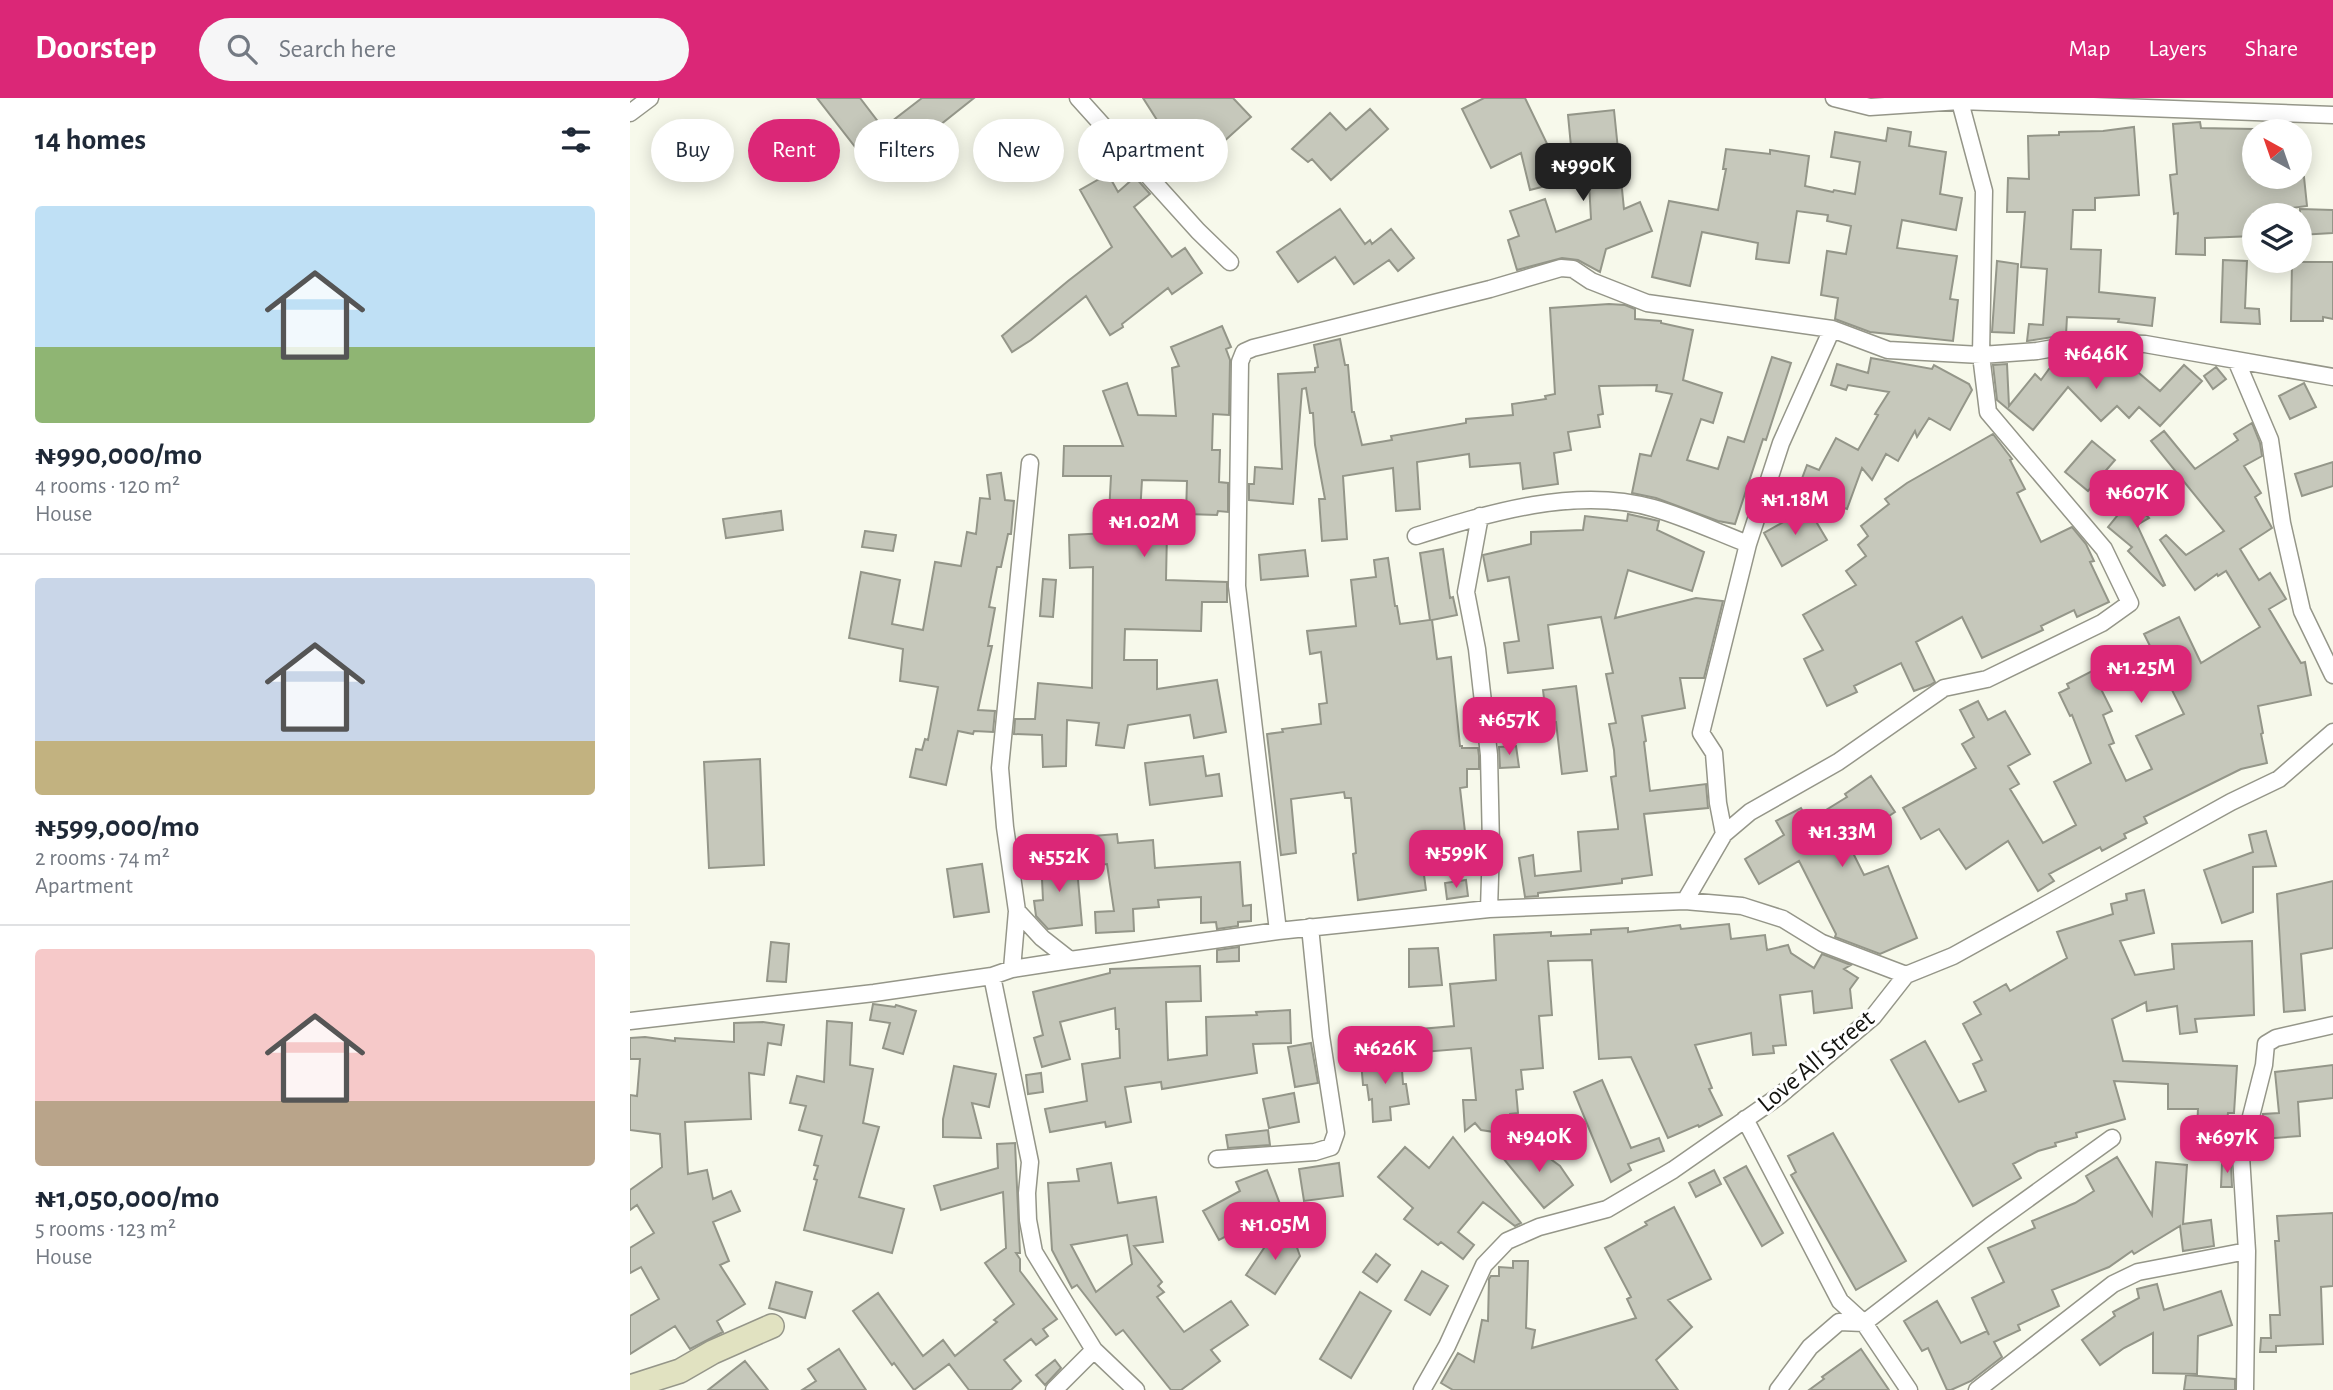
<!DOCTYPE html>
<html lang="en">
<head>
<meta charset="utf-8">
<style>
  body { margin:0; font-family:"Alegreya Sans",sans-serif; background:#f6f6f7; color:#1f2937; height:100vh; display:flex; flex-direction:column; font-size:26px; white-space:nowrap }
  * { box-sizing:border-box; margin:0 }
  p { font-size:23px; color:#747a83 }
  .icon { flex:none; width:38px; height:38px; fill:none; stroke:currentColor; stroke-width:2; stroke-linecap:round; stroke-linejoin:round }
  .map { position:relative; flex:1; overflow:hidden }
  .details { display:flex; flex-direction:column; background:#fff; width:630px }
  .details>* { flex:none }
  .top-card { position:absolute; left:21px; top:21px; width:665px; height:63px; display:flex; gap:14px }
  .needle { width:46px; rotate:320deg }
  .tools { position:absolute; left:1612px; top:21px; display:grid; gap:14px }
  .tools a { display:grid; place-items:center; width:70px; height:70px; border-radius:50%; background:#fff; box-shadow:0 4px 18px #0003; font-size:35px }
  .price { position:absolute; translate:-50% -60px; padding:0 16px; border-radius:14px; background:#db2777; color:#fff; font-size:23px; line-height:46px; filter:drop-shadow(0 2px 4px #0008) }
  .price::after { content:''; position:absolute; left:50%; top:42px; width:21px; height:16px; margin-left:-10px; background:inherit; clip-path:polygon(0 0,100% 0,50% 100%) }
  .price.on { background:#222; color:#fff }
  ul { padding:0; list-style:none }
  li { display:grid; align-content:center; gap:14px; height:371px; padding:0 35px }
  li+li { border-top:2px solid #e0e1e3 }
  li span { display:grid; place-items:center; height:217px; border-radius:7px; color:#555 }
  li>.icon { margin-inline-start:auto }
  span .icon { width:126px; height:126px; fill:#fffc; stroke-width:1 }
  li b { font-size:30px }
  h2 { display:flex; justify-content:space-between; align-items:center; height:84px; padding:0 35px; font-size:30px }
  .tag { padding:0 24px; border-radius:32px; background:#fff; box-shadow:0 4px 18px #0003; font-size:24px; line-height:63px }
  .tag.on { background:#db2777; color:#fff }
  header { display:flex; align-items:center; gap:42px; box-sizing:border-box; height:98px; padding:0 35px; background:#db2777; color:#fff }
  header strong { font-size:33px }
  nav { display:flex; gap:38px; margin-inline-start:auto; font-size:24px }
  .search { width:490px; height:63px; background:#f6f6f7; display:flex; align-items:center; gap:18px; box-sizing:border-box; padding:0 24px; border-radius:38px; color:#747a83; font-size:26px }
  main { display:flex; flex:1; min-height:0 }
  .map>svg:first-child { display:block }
  .building { fill:#c6c8bb; stroke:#949689; stroke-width:2; fill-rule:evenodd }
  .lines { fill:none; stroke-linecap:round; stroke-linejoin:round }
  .street-casing { stroke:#959689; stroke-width:19 }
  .secondary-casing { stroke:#959689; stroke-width:26 }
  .street { stroke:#fff; stroke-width:16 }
  .secondary { stroke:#e1e2c1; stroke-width:23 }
  .labels { text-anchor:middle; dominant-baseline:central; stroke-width:6; stroke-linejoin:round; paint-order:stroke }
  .street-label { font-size:26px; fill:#141410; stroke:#fff }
</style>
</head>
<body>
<header>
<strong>Doorstep</strong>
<div class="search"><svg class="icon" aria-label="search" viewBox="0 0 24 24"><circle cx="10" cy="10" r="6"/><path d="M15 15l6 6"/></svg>Search here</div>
<nav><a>Map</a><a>Layers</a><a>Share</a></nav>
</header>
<main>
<section class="details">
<h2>14 homes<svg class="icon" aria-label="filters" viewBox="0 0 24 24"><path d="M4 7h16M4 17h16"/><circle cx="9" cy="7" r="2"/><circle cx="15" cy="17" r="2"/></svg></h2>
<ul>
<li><span style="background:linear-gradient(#bfe0f5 65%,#8fb573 0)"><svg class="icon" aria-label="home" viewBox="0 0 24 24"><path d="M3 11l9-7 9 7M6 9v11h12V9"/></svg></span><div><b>₦990,000/mo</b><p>4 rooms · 120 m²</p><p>House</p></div></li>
<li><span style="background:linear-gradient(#c9d6e8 75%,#c2b280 0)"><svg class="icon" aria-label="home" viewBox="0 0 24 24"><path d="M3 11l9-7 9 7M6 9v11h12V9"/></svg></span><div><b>₦599,000/mo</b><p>2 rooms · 74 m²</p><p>Apartment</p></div></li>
<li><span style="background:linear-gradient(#f6c9c9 70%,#b9a48a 0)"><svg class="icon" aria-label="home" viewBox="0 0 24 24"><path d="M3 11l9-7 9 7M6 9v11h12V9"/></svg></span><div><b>₦1,050,000/mo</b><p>5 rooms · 123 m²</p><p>House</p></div></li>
</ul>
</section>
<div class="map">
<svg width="1703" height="1292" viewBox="0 0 1703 1292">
  <rect width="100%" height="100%" fill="#f7f9eb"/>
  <path class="building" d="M187,0H230L253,30L292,0H344L247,77Z
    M513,0H603L621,19L571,64L538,28L534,33Z
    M854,0H895L935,83L900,92L891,55L861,70L832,11Z
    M740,11L758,31L701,82L682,61L678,64L662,51L700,15L716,32Z
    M984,12L994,111L1010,104L1022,133L976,151L970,174L948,162L932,160L887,172L878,142L889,138L880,113L915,101L926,134L961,121L959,85H956L955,77L944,80L938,17Z
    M1570,24L1571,30L1623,31L1621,78H1624L1626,81L1674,79L1677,108L1624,115V138L1575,140V157L1546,156L1548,115L1544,116L1540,77L1547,76L1543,26Z
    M1504,29L1509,97L1465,100V112H1443L1441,151L1471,152L1469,194L1525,200L1522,228L1488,224L1489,221L1437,219L1436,237L1397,243L1399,226L1413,227L1417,171L1391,169L1395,114H1377L1378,80L1399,81L1398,38L1429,37V34L1473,33Z
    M1258,30L1281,34L1279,48L1316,54L1310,96L1332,100L1326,132L1272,122L1267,150L1327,158L1320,201L1328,202L1323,243L1240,234L1205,221L1208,200L1191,197L1197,153L1216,156L1221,128L1197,123L1198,117L1167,113L1159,165L1126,161L1128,145L1072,134L1060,188L1022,179L1039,103L1088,112L1096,71H1093L1096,51L1140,56V52L1179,58L1175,88L1203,94L1204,92L1225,96L1230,64L1201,59L1205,34L1256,43Z
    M478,76L488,94L505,79L520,96L504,109L542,159L555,150L572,175L542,196L538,190L492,226L493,229L480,237L456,198L401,242L382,254L372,238L438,183L482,149L450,92Z
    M710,111L735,146L740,142L742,146L761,131L784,160L768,173L759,162L724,186L705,159L668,184L647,154Z
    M1670,111L1703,112V135L1670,137Z
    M1593,162L1617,163L1615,210L1629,211L1630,226L1591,224Z
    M1367,163L1388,166L1384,235L1362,234Z
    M1662,164H1703V221L1693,219V223H1661Z
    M979,206L995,207L1005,211V221L1031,223V225L1063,232L1053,282L1092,295L1083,325L1071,321L1057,362L1088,371L1098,339L1114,344L1142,259L1161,265L1136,342L1133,341L1105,426L1088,423L1026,400L1002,395L1010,356L1021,358L1042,296L1026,293L1027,287L969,288L973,316L968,317L970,329L938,334L941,352L924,355L928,386L893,391L890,365L840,369L839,356L787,364L790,411L766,413L763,370L713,378L717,441L692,443L689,401H695L685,347L683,315H680L676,290L672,291L663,406L619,402V386H624L625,369L652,371L648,276L685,274V270L688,269L684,247L710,241L715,267H718L722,314H724L732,347L762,342L761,338L836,325V321L883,317L882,306L916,301L915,298L925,296L920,210Z
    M592,228L601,249L596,251L600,262L599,317L583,316L582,352H590L589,384L598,385V414L588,413L587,417L556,416L557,383L512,382L509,433L537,434L536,482L597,484V504H572L571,533L495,531L494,562H527V591L587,582L596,634L564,640L560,617L498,627L494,650L466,647L469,625L437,622L436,668L413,669L412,637L384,636L385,621H405L408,585L462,590L463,469L440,470L439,437L478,435L481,378H433L434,348H493L473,293L497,285L508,317L546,318L542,270L549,268L541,249Z
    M1440,258L1470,279L1489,258L1530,293L1554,267L1572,283L1530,328L1509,309L1499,320L1487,308L1471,323L1438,289L1403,332L1367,302L1363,267L1377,266L1379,308L1405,276L1411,282L1427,260Z
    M1241,260L1302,271L1304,267L1339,286L1342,292L1320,332L1299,320L1287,339L1285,333L1268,363L1256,356L1242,382L1232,370L1217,411L1167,394L1177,367L1189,372L1206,340L1228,352L1248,317L1245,316L1259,294L1218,287L1216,292L1201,287L1207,266L1238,275Z
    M1586,269L1596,281L1583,291L1574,278Z
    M1674,285L1686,309L1660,321L1649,298Z
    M1622,325L1630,345L1632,358L1614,368L1631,395L1625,399L1642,430L1610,451L1629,482L1640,475L1656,501L1639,511L1671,565L1675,564L1681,597L1628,608L1633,635L1631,636L1637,665L1611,671L1514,719L1517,725L1494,736L1496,740L1472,753L1470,749L1419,776L1424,783L1408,793L1378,743L1336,771L1309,731L1291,741L1273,710L1346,670L1332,646L1344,639L1330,612L1348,603L1358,622L1375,613L1400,656L1378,668L1389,686L1380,691L1413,745L1446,727L1424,684L1461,665L1442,617L1440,618L1429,595L1439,590L1437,586L1462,573L1482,613L1473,617L1484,645L1479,647L1496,683L1522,671L1506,638L1554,616L1514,536L1549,519L1571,565L1630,529L1596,473L1588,478L1587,476L1565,492L1530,442L1536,437L1556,457L1594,433L1521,343L1534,333L1565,371L1608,342L1604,336Z
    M1363,336L1382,361L1380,362L1395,391L1387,395L1411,444L1442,429L1456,446L1464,463L1460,464L1479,504L1447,519L1444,512L1411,528L1413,532L1352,560L1332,519L1286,544L1305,584L1300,587L1284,593L1271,565L1224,588L1227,594L1197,608L1174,561L1193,552L1173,517L1226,487L1216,473L1236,458L1228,447L1238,438L1231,428L1259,406L1255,401L1277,385Z
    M1462,343L1485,362L1458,393L1435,374Z
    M1703,364V388L1672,398L1665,376Z
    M371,375L375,402L384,403L381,436H378L371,469H367L359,509L365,510L358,548H362L348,612L365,613L363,634L344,633L343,636L328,633L316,687L280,679L286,651L292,652L295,641L298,642L308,589L270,583L273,551L219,540L231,474L270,482L262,526L293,532L305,464L331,468L337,434L346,436L350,400L360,401L357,377Z
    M1509,391L1527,406L1517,418L1519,420L1507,427L1535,487L1533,488L1498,453L1502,449L1478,429Z
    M1178,410L1197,442L1152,468L1134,435Z
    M151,413L153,432L96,440L93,421Z
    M998,416L1029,423L1027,432L1074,454L1062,493L998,472L985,520L1066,500L1093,503L1074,580H1050L1055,610L1012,618L1016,643L1014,644L1020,693L1076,686L1078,710L1014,716L1022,777L992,781V785L908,795V798L895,799L889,760L903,757L905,778L951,773L948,734L988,731V728L981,679L986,678L984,652L979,626L986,625L976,576L983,575L971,519L918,527L923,570L878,575L874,545L889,543L879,479L858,483L853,457L901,446V434L953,432L955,418L997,423Z
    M235,433L266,437L263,453L232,449Z
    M813,451L820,500L823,499L827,517L802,522L807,561L821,559L830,648H832V650H848L849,658V671H837V689L830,690L835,734L789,740L796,792L728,802L723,756L726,755L721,700H715L714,694L661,701L666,755L651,757L637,636L653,634L652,631L691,626L689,606L697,605L691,554L680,556L677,533L726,528L721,482L746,479L744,462L758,460L765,508H767L770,526L800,522L790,455Z
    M675,452L678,478L631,482L629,457Z
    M413,481L426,482L423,519L410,518Z
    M946,588L957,673L932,676L926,624L917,625L913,592Z
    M886,648L889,669L870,670L869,649Z
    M573,658L576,678L589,676L592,698L520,707L515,665Z
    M130,661L134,767L79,770L74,664Z
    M1241,678L1265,714L1218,745L1234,777L1258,768L1287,840L1250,856L1205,839L1206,836L1169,763L1129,786L1115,761L1154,737L1146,723L1171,710L1178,723L1217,699L1215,696Z
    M1636,733L1646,768L1623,769V814L1592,825L1574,772L1623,754L1619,737Z
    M487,736L488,745L523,742L525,770L610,764L613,808L621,807V823L608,824V828L587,831L586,824L571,825V799L528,802L529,809L503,811L504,833L466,835L465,814L484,813L477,766L452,769L450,739Z
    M446,759L452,827L418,831L406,818L404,803L413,802L411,760Z
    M352,766L359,814L324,819L317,771Z
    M836,782L838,798L817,801L815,785Z
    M1703,783V850L1671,856L1675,912L1654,914L1647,796Z
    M1514,792L1524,835L1490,843L1505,877L1544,871L1542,846L1622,843L1624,917L1565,921L1567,934L1550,936L1547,908L1517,913L1516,904L1482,921L1493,963L1607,968L1604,1015H1598L1596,1032L1567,1030L1568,1011H1538V986L1484,983L1495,1021L1446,1035L1447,1039L1425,1045L1426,1048L1408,1053L1383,1066L1391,1080L1343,1108L1261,962L1295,943L1329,1004L1356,993L1343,966L1352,962L1333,926L1351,916L1344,904L1376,886L1380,893L1437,860L1427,834L1483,816L1481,806L1497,802L1496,796Z
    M1099,826L1101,841L1135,837L1137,852L1158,847L1161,855L1184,870L1192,856L1221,867L1214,871L1228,880L1220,891L1222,910L1184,915L1182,893L1150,897L1156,947L1143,948L1144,955L1123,957L1121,935L1065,947L1082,990L1079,991L1092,1017L1069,1029L1068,1027L1038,1040L1001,959L969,961L962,862L918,863L922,917L909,918L913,970L891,972L893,991L886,992L888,1015L880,1016L877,1036L851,1032L845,1025L835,1033L833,1002H846L841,950L781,955L779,932L824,928L820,886L866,882L864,837L921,834V838L961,836V832L998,830V834L1050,827L1051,831Z
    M141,844L159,846L156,884L137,883Z
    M609,849V863L587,864V852Z
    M808,850L812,887L779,889V851Z
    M570,868L571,903L536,904L538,962L577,957L576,919L627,917L626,914L660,912L661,945L623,946L627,975L532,991L531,984L495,989L501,1024L476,1029L475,1024L420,1034L415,1011L457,1003L452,966L490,960L489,931H486L485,910L430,924L440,961L412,969L404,940L413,937L403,894L480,875V871Z
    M243,906L265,909L266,907L286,913L273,956L253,950L260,925L240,922Z
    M197,923L222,925L220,967L243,971L233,1025L249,1029L229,1099L274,1111L262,1155L174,1132L187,1082L184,1081L188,1068L184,1067L192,1038L169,1032L176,1008L160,1005L167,978L194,984Z
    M133,924L154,927L151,947L138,945L134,977L119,975L121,1021L55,1024L58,1076L77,1072L83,1101L101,1093L110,1113L83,1124L99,1163L90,1167L115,1206L87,1223L93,1234L60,1251L45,1228L0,1256V1218L29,1201L11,1169L0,1175V1150L24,1135L7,1107L0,1112V1092L32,1069L30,1036L0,1032V997L7,998L10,961H0V940L15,939L45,943V940L104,944V925Z
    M681,945L688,985L665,989L658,949Z
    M771,958L773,986H776L779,1006L760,1009L761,1022L743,1024L742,1001L739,1002L737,987H733L731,963Z
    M1703,967V1000L1668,1004L1670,1038L1632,1041L1633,1016L1649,1015L1645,974Z
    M324,968L366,976L359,1009L342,1005L351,1040L313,1039V1021Z
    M411,975L413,994L398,996L396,977Z
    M972,982L1001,1050L1029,1040L1034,1053L998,1066L1001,1072L981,1084L944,994Z
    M664,995L669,1024L639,1030L633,1001Z
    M638,1032L640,1047L598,1050L596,1037Z
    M1203,1035L1276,1163L1226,1192L1161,1077L1166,1074L1158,1058Z
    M823,1039L891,1125L885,1128L853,1104L828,1134L844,1147L833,1161L811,1144L808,1147L774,1121L783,1110L748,1079L775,1049L799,1070Z
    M385,1045L390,1155H386L390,1161V1173L427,1221L413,1231L418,1238L406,1247L401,1241L374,1262L391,1283L381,1292H339L319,1266L284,1292L264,1265L262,1267L223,1213L248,1195L293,1258L313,1242L325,1258L367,1224L364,1222L384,1206L355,1165L376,1150L373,1094L311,1112L304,1088L368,1070L367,1046Z
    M900,1046L930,1068L943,1087L914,1110L873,1060Z
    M1487,1059L1522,1117L1526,1064L1557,1067L1553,1126L1581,1122L1584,1148L1553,1153L1550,1128L1504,1156L1502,1153L1479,1169L1422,1192L1429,1208L1388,1227L1390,1232L1364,1244L1372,1259L1341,1283L1321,1292H1317L1298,1250L1292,1253L1274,1223L1307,1203L1331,1245L1357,1233L1359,1237L1342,1200L1374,1184L1358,1150L1405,1130L1402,1123L1445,1105L1464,1093L1456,1078Z
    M481,1065L488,1105L526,1099L533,1144L504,1148L532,1184L528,1188L534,1194L527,1199L554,1234L601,1203L618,1227L581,1252L590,1263L551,1292H541L493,1232L486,1237L447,1187L442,1190L422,1152L418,1085L449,1083L447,1071ZM497,1137L502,1166L466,1194L441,1147Z
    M709,1065L713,1098L674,1103L669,1071Z
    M1592,1065H1601L1602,1089H1591Z
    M1116,1068L1153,1135L1132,1148L1094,1080Z
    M637,1072L653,1114L612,1130L589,1142L573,1113L610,1093L606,1084Z
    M1084,1072L1091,1086L1066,1099L1059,1085Z
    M1044,1109L1081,1181L1038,1202L1062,1229L1026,1262L1048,1292H823L811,1285L828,1255L844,1264L852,1222L858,1223L859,1181L861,1178H869V1169L883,1170V1163H898L896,1230L905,1232L902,1250L1006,1220L997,1201L1001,1199L975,1150L1017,1127L1015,1124Z
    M1703,1115V1188L1691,1189L1693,1246L1646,1248V1254H1630L1631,1240H1641L1640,1217H1650L1645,1143H1649L1647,1118Z
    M646,1132L665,1144L670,1158L645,1196L616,1177Z
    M746,1156L760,1167L747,1184L733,1174Z
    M792,1173L818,1188L800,1217L775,1202Z
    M146,1184L182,1194L175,1220L139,1210Z
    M1527,1186L1534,1212L1591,1193L1602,1227L1568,1238L1567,1276L1523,1275V1235L1494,1250L1470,1267L1452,1242L1485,1218L1483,1214L1509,1200L1507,1191Z
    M730,1194L761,1213L721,1280L690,1261Z
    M209,1251L236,1292H172L186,1283L178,1271Z
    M1231,1251L1259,1292H1179L1194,1281L1192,1279Z
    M425,1262L431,1270L415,1287L406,1277Z
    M115,1263L138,1292H78Z
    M1556,1277L1605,1281V1292H1554Z"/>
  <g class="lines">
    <g class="street-casing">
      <path id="street" d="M448,0L568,133L600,164
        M1204,0L1240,9L1330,3L1703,17
        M1329,0L1354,93L1351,257L1407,253L1458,244L1515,246L1703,279
        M0,15L20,0
        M1606,262L1640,342L1652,425L1672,513L1703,577
        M850,418L836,494L847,551L859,657L861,748L859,811
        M786,438C859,415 946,388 1023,410C1055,419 1087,434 1118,446L1151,345L1202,231
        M1094,736L1088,705L1084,655L1071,635L1118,446
        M387,813L412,840L440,862
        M648,833L607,488L610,264L614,254L623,250L860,191L931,170L943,171L961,183L1017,205L1202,231L1258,252L1351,257L1358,314L1474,451L1500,505L1472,525L1357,581L1314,590L1208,664L1120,714L1094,736L1055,803
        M382,871L387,813L375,729L370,670L400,365
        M362,878L400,1064L397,1095L398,1122L404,1154L464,1252L506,1292
        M0,923L244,895L362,878L382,871L440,862L648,833L859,811L1055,803L1112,808L1153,821L1192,845L1276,877
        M1115,1021L1210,1203L1234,1225L1279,1292
        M587,1061L685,1054L701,1049L706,1035L691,938L680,829
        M424,1292L464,1252
        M792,1292L817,1248L854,1167L877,1143L909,1129L977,1111L1043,1072L1149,998L1243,919L1276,877L1323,858L1601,704L1649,681L1703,634
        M1148,1292L1180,1249L1209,1224L1234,1225L1360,1128L1482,1040
        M1347,1292L1483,1186L1508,1174L1617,1153
        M1615,1292L1617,1153L1611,1058L1634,967L1636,946L1646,940L1703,927"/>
    </g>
    <g class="secondary-casing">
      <path id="secondary" d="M0,1289L50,1273L83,1254L142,1228"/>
    </g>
    <use href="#street" class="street"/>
    <use href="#secondary" class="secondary"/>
  </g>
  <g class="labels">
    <g class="street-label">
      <text transform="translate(1186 963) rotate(-40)">Love All Street</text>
    </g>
  </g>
</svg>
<div class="tools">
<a><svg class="needle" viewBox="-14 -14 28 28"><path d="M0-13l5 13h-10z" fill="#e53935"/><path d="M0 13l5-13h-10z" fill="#747a83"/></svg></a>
<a><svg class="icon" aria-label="layers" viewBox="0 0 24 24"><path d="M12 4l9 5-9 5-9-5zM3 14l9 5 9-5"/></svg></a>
</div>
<b class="price on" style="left:953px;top:105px">₦990K</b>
<b class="price" style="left:1466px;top:293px">₦646K</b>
<b class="price" style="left:1507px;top:432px">₦607K</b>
<b class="price" style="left:1165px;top:439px">₦1.18M</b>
<b class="price" style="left:514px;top:461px">₦1.02M</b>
<b class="price" style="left:1511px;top:607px">₦1.25M</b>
<b class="price" style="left:879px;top:659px">₦657K</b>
<b class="price" style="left:1212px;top:771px">₦1.33M</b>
<b class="price" style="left:826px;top:792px">₦599K</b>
<b class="price" style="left:429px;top:796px">₦552K</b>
<b class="price" style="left:755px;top:988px">₦626K</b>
<b class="price" style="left:909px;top:1076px">₦940K</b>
<b class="price" style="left:1597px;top:1077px">₦697K</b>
<b class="price" style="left:645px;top:1164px">₦1.05M</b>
<div class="top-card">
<a class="tag">Buy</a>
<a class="tag on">Rent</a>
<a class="tag">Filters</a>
<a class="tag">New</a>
<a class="tag">Apartment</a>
</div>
</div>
</main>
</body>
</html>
